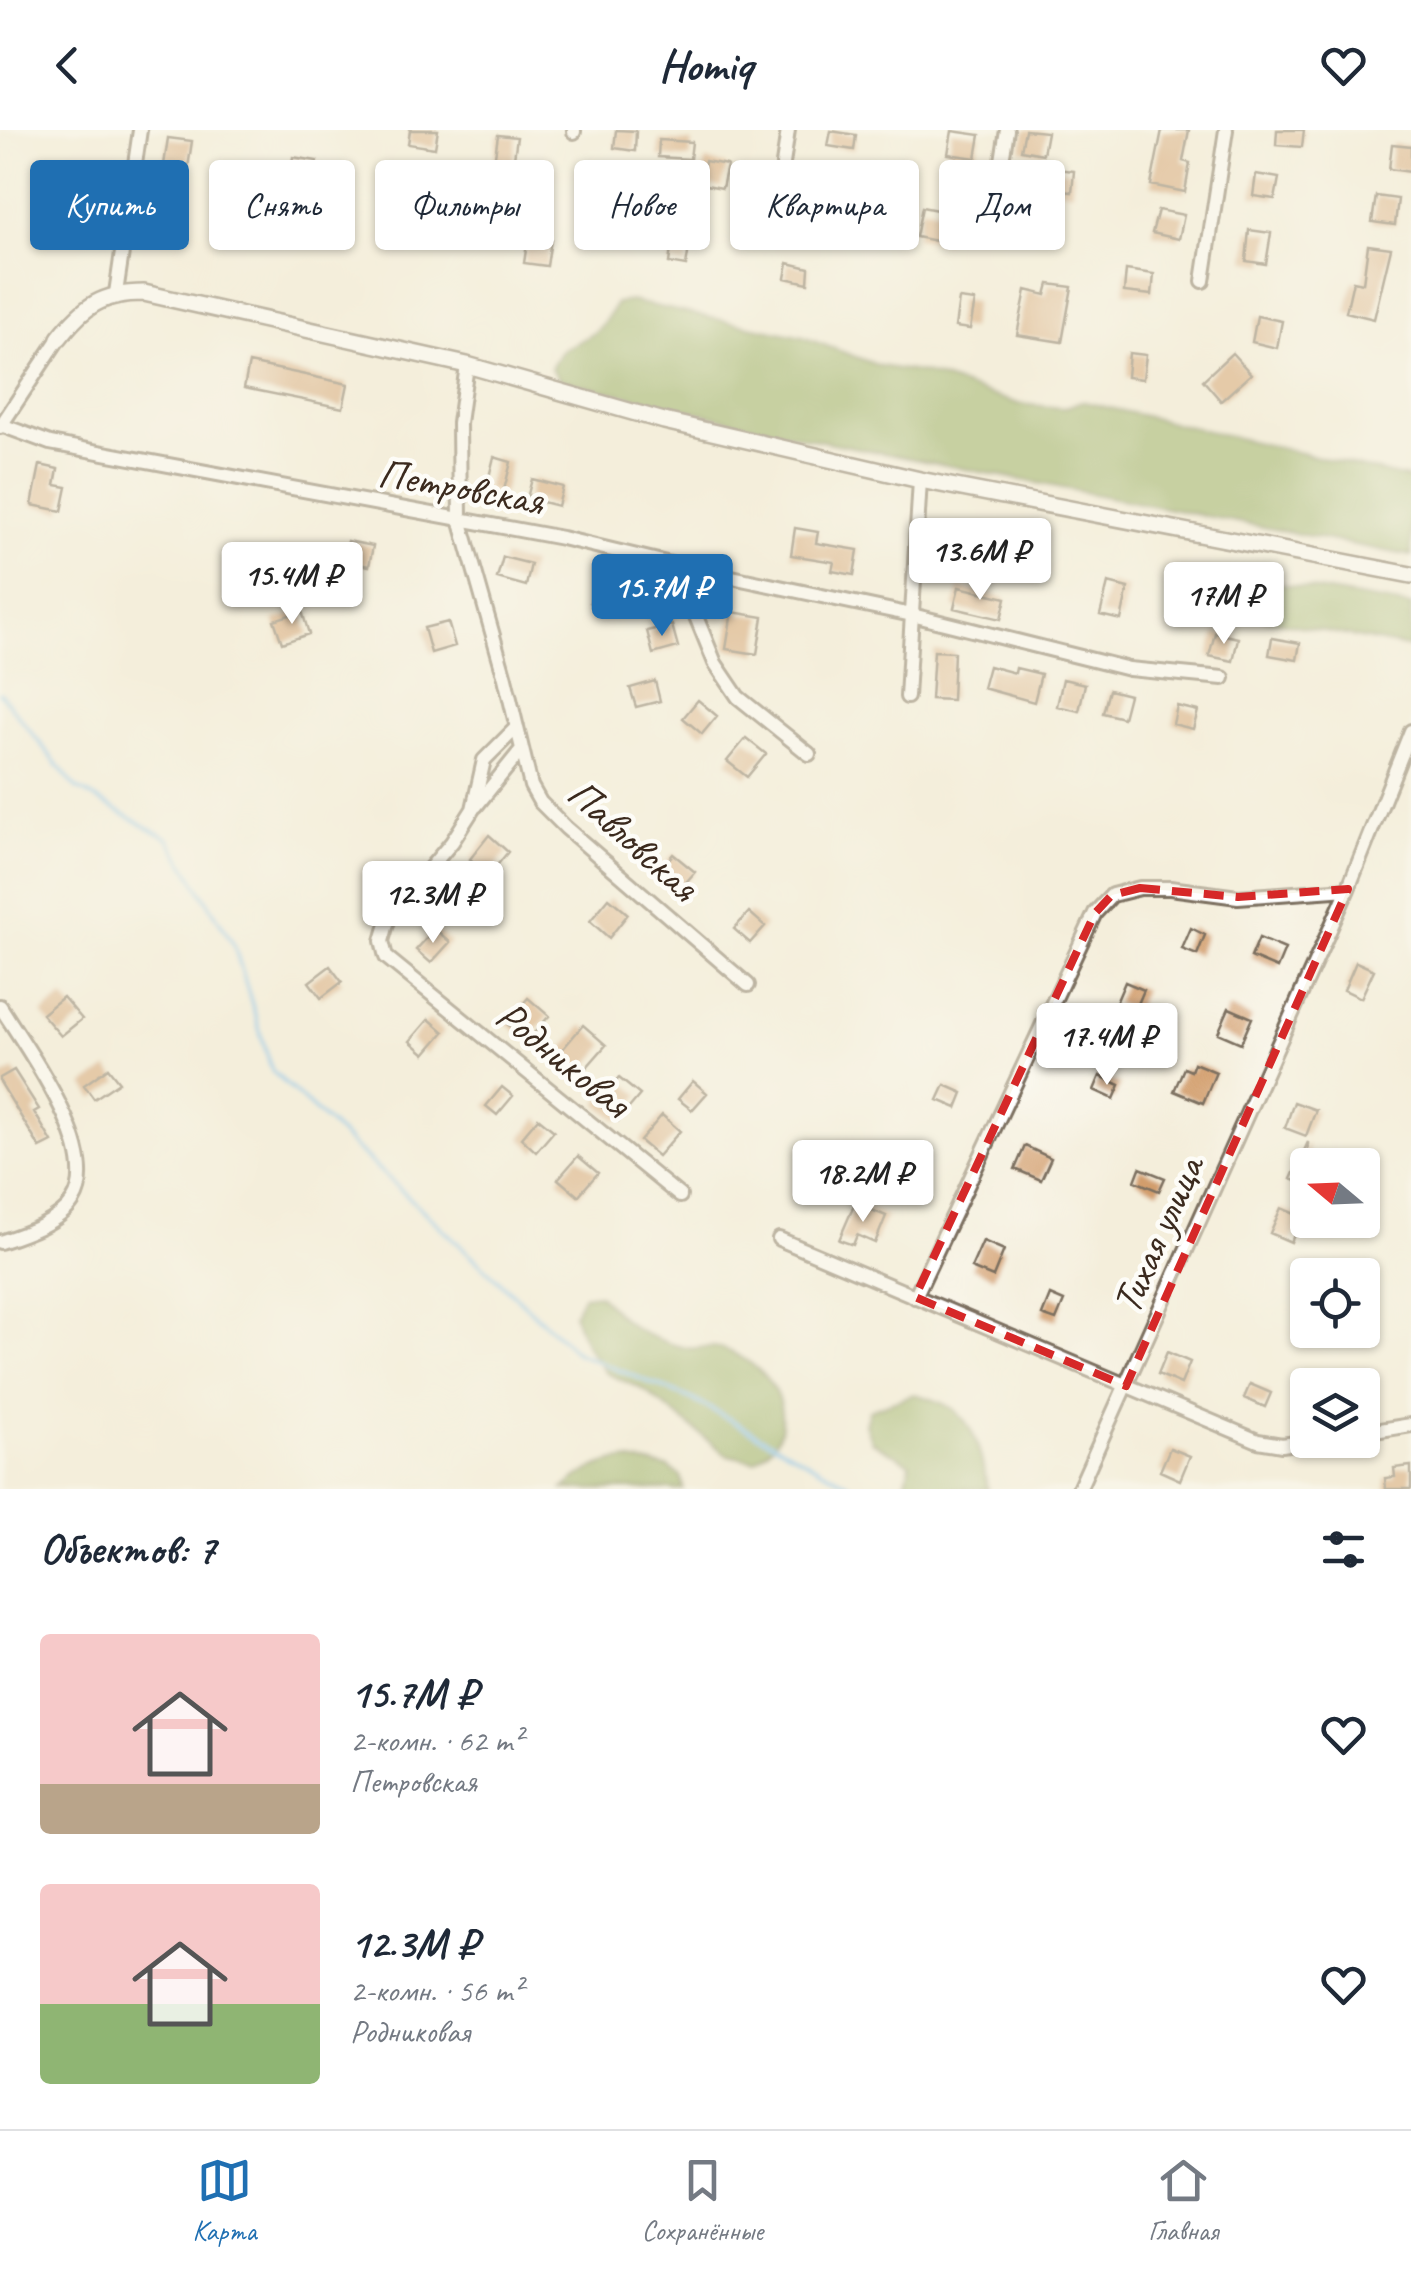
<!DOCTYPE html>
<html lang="ru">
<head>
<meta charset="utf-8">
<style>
  body { margin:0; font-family:Caveat,sans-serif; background:#f2f2f3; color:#1f2937; height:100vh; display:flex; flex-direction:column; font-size:38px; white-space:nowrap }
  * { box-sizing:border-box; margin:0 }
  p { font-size:32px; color:#747a83 }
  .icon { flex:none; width:55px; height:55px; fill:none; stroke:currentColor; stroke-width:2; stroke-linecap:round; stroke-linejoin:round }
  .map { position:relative; height:1359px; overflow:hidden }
  .drawer { display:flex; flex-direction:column; background:#fff; flex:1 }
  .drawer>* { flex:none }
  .banner { position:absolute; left:30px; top:30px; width:1352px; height:90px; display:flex; gap:20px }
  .needle { width:65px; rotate:289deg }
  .controls { position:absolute; left:1290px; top:1018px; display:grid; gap:20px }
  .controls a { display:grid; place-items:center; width:90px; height:90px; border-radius:10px; background:#fff; box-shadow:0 2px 8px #0004; font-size:50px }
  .price { position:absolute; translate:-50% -85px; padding:0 22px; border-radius:10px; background:#fff; color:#222; font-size:32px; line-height:65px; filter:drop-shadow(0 2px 5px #0008) }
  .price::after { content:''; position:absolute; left:50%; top:60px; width:30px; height:22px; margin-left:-15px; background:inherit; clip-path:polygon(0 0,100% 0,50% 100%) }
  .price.selected { background:#1f6fb2; color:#fff }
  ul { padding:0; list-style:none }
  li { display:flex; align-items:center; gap:30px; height:250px; padding:0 40px }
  li span { display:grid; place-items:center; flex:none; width:280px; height:200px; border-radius:10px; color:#555 }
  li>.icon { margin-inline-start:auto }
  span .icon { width:120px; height:120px; fill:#fffc; stroke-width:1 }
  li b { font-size:42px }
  h2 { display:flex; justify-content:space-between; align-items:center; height:120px; padding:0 40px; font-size:42px }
  .tag { padding:0 35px; border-radius:10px; background:#fff; box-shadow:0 2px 8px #0004; font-size:35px; line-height:90px }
  .tag.selected { background:#1f6fb2; color:#fff }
  header { display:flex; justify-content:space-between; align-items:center; height:130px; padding:0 40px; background:#fff; font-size:45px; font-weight:800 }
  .dock { display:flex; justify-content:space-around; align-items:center; height:140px; border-top:2px solid #e0e1e3; background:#fff; font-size:28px; color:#747a83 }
  .dock a { display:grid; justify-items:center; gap:5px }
  .dock .selected { color:#1f6fb2 }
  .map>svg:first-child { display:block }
  .forest { fill:#90aa5c; stroke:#666a3d; stroke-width:2.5 }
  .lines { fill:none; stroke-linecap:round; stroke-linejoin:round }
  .stream { stroke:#76bced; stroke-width:4 }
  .building { fill:#d29d6c }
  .minor-casing { stroke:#7c6f60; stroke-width:18 }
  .tertiary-casing { stroke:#7c6f60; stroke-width:20 }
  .minor { stroke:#fff; stroke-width:12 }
  .tertiary { stroke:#fff; stroke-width:15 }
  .marked { fill:none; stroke:#d62828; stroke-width:8; stroke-dasharray:20 12; stroke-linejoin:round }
  .labels { text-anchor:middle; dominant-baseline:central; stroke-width:9; stroke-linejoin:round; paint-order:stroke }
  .street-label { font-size:42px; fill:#3b2a1e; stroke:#fdfcf7 }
</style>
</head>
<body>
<header><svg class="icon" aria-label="back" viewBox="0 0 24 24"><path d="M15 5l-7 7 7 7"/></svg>Homiq<svg class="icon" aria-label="heart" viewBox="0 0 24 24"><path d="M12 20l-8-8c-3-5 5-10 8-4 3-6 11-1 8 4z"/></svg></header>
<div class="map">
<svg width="1411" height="1359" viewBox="0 0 1411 1359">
  <rect width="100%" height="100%" fill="#fdfcf7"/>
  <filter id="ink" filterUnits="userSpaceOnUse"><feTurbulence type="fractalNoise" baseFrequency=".01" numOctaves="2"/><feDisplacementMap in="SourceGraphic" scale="20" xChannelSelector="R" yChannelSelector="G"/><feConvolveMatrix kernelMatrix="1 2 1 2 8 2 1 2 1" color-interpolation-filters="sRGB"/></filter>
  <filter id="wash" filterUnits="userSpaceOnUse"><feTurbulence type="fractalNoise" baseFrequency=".0048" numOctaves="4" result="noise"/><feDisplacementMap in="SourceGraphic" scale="40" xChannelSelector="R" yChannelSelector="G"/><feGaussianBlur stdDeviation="2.25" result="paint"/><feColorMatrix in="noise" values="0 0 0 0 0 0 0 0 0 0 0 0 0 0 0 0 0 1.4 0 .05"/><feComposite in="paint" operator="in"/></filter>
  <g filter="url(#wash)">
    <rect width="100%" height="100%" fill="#f4eedb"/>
    <path class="forest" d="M630,171L803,207L880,236L924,243L1019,274L1064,278L1081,271L1411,349V426L806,308L560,250L551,238C564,211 576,217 596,201C605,194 610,183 616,173Z
      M1271,452L1411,476V518L1263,489L1255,470Z
      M598,1164C612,1178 626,1195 645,1204C658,1209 676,1217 689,1218C699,1219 710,1215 720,1218C749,1227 777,1250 781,1281C783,1308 775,1315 755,1331L727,1325L644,1260L606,1243L586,1216L573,1184L583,1166Z
      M914,1264C973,1277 976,1305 988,1359H904L910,1333L871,1311L865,1294L869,1280Z
      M625,1330L668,1337L681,1346L683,1359H563C581,1343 600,1332 625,1330Z"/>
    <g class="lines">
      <path class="stream" d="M0,563L76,658L169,709L234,815L272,941L578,1224L692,1269L858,1359"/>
    </g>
    <g id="blocks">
      <path class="building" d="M410,0H438L435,18L408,14Z
        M616,0L636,1L635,21L614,18Z
        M1025,0L1047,2L1043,24L1021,20Z
        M1162,0H1189L1183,31L1190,33L1185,62L1151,55Z
        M1277,0H1304L1302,17L1276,15Z
        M831,1L856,5L854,20L828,16Z
        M952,1L980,5L976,28L948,24Z
        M498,5L517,7L512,42L493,40Z
        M168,8L192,11L188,38L164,35Z
        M659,10L692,12L690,29L658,27Z
        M1392,14L1411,16V42L1389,39Z
        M293,27L317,31L312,64L288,61Z
        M705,31L727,35L722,58L701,54Z
        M1048,38L1074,41L1072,62L1045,59Z
        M1256,44L1279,48L1275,69L1253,66Z
        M620,45L647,50L644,76L616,72Z
        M839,60L868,67L862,97L832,91Z
        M422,64L453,69L448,102L417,98Z
        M1376,66L1398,69L1395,95L1372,92Z
        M922,77L952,83L946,113L916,107Z
        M1158,80L1184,85L1179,109L1152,103Z
        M674,97L692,99L686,136L669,133Z
        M1249,100L1271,103L1266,134L1246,131Z
        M528,107L551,110L547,136L524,133Z
        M1368,115L1391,118L1374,189L1346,182L1353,151L1363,153Z
        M788,133L809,138L808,153L785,148Z
        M1126,140L1154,144L1152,165L1124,162Z
        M1049,154L1072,157L1062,212L1017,205L1026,160L1046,165Z
        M959,169L975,171L970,199L955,197Z
        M1257,186L1282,191L1277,218L1252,212Z
        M1129,223L1146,225L1143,249L1127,247Z
        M1232,223L1251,244L1221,271L1203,250Z
        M249,233L348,254L343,278L244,258Z
        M494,327L511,332L503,364L486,359Z
        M40,335L58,339L55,355L67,357L62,381L32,375Z
        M532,349L563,357L558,376L527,368Z
        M795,398L818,402L816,413L858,420L854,445L832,441L834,432L791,425Z
        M348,411L373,416L369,436L344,431Z
        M503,427L531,434L526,456L497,448Z
        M595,451L618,456L613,477L590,472Z
        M1108,453L1128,458L1121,490L1100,485Z
        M959,457L1006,468L1001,489L954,478Z
        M302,481L309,504L282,513L274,490Z
        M732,482L763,487L757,524L726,519Z
        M448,492L455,516L431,523L424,498Z
        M672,495L678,517L653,524L647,501Z
        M1215,503L1238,508L1233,531L1209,526Z
        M1272,508L1300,513L1297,530L1269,525Z
        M934,521L954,522L952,570L931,569Z
        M989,536L1015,543L1016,538L1041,544L1034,572L983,558Z
        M1063,549L1085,554L1079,581L1057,576Z
        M655,551L660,571L636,577L630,558Z
        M1109,560L1129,565L1123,588L1103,583Z
        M698,570L717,586L702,604L683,588Z
        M1177,576L1198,581L1193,599L1173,594Z
        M746,608L766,624L747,647L727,631Z
        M489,705L508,722L489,745L470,729Z
        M673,724L695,742L680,759L659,741Z
        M609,768L628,784L609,808L590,791Z
        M749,782L765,796L750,813L734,799Z
        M1191,798L1205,805L1197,825L1182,819Z
        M435,799L450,812L431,833L416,820Z
        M1259,808L1285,819L1277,838L1251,827Z
        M1356,832L1374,840L1361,868L1344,860Z
        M330,836L342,852L321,868L309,852Z
        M1125,852L1144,860L1135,881L1116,873Z
        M63,867L82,889L61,906L42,884Z
        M528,868L549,886L527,911L506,893Z
        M1229,878L1252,888L1241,913L1218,903Z
        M429,889L444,902L425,924L410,911Z
        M583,895L606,915L579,946L556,927Z
        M1194,933L1216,942L1203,973L1174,961L1184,938L1191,941Z
        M108,938L119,952L94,969L84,955Z
        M14,940L39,979L34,982L52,1012L40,1018L0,952V948Z
        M1100,946L1120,955L1114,969L1094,960Z
        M619,948L640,965L618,991L597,973Z
        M693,951L707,963L692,980L678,969Z
        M945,955L963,963L957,978L938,970Z
        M502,957L513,966L497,985L486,976Z
        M1294,972L1316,980L1306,1006L1285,998Z
        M662,985L680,1001L658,1026L640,1011Z
        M538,988L554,1001L536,1022L521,1008Z
        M1308,1012V1055L1291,1049Z
        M1025,1016L1051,1028L1041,1050L1015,1039Z
        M578,1026L598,1043L578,1066L558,1049Z
        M1140,1038L1165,1048L1159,1061L1135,1051Z
        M855,1073L886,1086L875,1113L857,1105L853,1115L839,1110Z
        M1281,1078L1302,1087L1291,1112L1270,1103Z
        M983,1111L1004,1120L993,1147L971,1138Z
        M1050,1165L1064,1171L1056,1190L1042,1185Z
        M1167,1222L1190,1232L1181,1254L1158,1244Z
        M1250,1254L1271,1263L1265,1277L1244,1268Z
        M1170,1318L1190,1326L1180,1350L1160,1341Z
        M1411,1336V1359H1386L1385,1348L1395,1347L1394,1338Z"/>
    </g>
  </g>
  <g filter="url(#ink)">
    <use href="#blocks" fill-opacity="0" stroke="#7c6f60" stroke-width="2.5"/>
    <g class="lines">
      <g class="minor-casing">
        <path id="minor" d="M574,2V0
          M783,34L788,0
          M996,67L1007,0
          M1203,151L1226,0
          M116,163L140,0
          M467,235L459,293L460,389L505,548L531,656L540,672L566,698L748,855
          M1,295L50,313L562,408L675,435L715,533L738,567L809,624
          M0,297L59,208
          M675,435L912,485L1129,539L1223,548
          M907,567L920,350
          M517,597L484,630L473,679L452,712L389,787L382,811L386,827L680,1066
          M476,676L522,619
          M0,876C26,918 104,1023 73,1071C59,1093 24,1104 0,1112
          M779,1109L1258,1311L1282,1315L1316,1310
          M915,1167L1095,783L1112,765L1140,758H1170L1238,767L1348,759
          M1362,1303L1411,1295
          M1079,1359L1348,759L1411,601"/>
      </g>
      <g class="tertiary-casing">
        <path id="tertiary" d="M59,208C84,176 102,163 144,163L467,235L664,291L920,350L1411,445"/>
      </g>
      <use href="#minor" class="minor"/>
      <use href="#tertiary" class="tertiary"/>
    </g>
  </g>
  <path d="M0 0H1411V1359H0ZM1140,758L1238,767L1348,759L1126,1256L915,1167L1095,783L1112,765Z" fill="#f4eedb" fill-opacity=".55" fill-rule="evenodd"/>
  <path class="marked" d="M1140,758L1238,767L1348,759L1126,1256L915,1167L1095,783L1112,765Z"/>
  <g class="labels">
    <g class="street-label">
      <text transform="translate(461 357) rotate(10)">Петровская</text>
      <text transform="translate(633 710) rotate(42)">Павловская</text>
      <text transform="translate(563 929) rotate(39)">Родниковая</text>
      <text transform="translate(1158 1105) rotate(-66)">Тихая улица</text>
    </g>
  </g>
</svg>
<div class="controls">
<a><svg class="needle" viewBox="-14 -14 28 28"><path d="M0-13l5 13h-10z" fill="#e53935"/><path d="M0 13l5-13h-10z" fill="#747a83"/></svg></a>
<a><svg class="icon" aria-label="locate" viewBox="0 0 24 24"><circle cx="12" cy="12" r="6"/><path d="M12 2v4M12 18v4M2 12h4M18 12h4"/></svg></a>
<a><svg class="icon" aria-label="layers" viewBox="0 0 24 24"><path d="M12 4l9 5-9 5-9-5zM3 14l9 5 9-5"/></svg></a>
</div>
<b class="price" style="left:980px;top:473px">13.6M ₽</b>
<b class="price" style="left:292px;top:497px">15.4M ₽</b>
<b class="price selected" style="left:662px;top:509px">15.7M ₽</b>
<b class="price" style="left:1224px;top:517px">17M ₽</b>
<b class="price" style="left:433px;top:816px">12.3M ₽</b>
<b class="price" style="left:1107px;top:958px">17.4M ₽</b>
<b class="price" style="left:863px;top:1095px">18.2M ₽</b>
<div class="banner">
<a class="tag selected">Купить</a>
<a class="tag">Снять</a>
<a class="tag">Фильтры</a>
<a class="tag">Новое</a>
<a class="tag">Квартира</a>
<a class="tag">Дом</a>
</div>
</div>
<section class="drawer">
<h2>Объектов: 7<svg class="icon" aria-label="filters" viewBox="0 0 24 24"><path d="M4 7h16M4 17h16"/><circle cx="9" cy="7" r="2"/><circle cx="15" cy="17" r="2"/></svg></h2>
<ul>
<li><span style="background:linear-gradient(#f6c9c9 75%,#b9a48a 0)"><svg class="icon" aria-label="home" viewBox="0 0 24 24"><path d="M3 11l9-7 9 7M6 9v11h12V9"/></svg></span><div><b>15.7M ₽</b><p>2-комн. · 62 m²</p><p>Петровская</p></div><svg class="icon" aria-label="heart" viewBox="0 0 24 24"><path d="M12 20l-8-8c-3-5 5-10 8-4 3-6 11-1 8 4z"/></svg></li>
<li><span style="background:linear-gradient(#f6c9c9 60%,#8fb573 0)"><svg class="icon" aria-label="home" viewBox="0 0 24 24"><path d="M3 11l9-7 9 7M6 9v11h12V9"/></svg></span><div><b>12.3M ₽</b><p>2-комн. · 56 m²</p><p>Родниковая</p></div><svg class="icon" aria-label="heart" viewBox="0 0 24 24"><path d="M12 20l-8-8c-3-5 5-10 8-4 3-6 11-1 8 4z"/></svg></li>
</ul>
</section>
<nav class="dock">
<a class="selected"><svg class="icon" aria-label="map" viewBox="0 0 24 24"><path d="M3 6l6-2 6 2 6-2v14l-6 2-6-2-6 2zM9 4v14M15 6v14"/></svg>Карта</a>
<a><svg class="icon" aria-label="saved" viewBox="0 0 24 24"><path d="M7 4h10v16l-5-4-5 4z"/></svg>Сохранённые</a>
<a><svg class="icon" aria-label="home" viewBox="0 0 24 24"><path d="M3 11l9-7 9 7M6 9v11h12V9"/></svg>Главная</a>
</nav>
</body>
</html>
